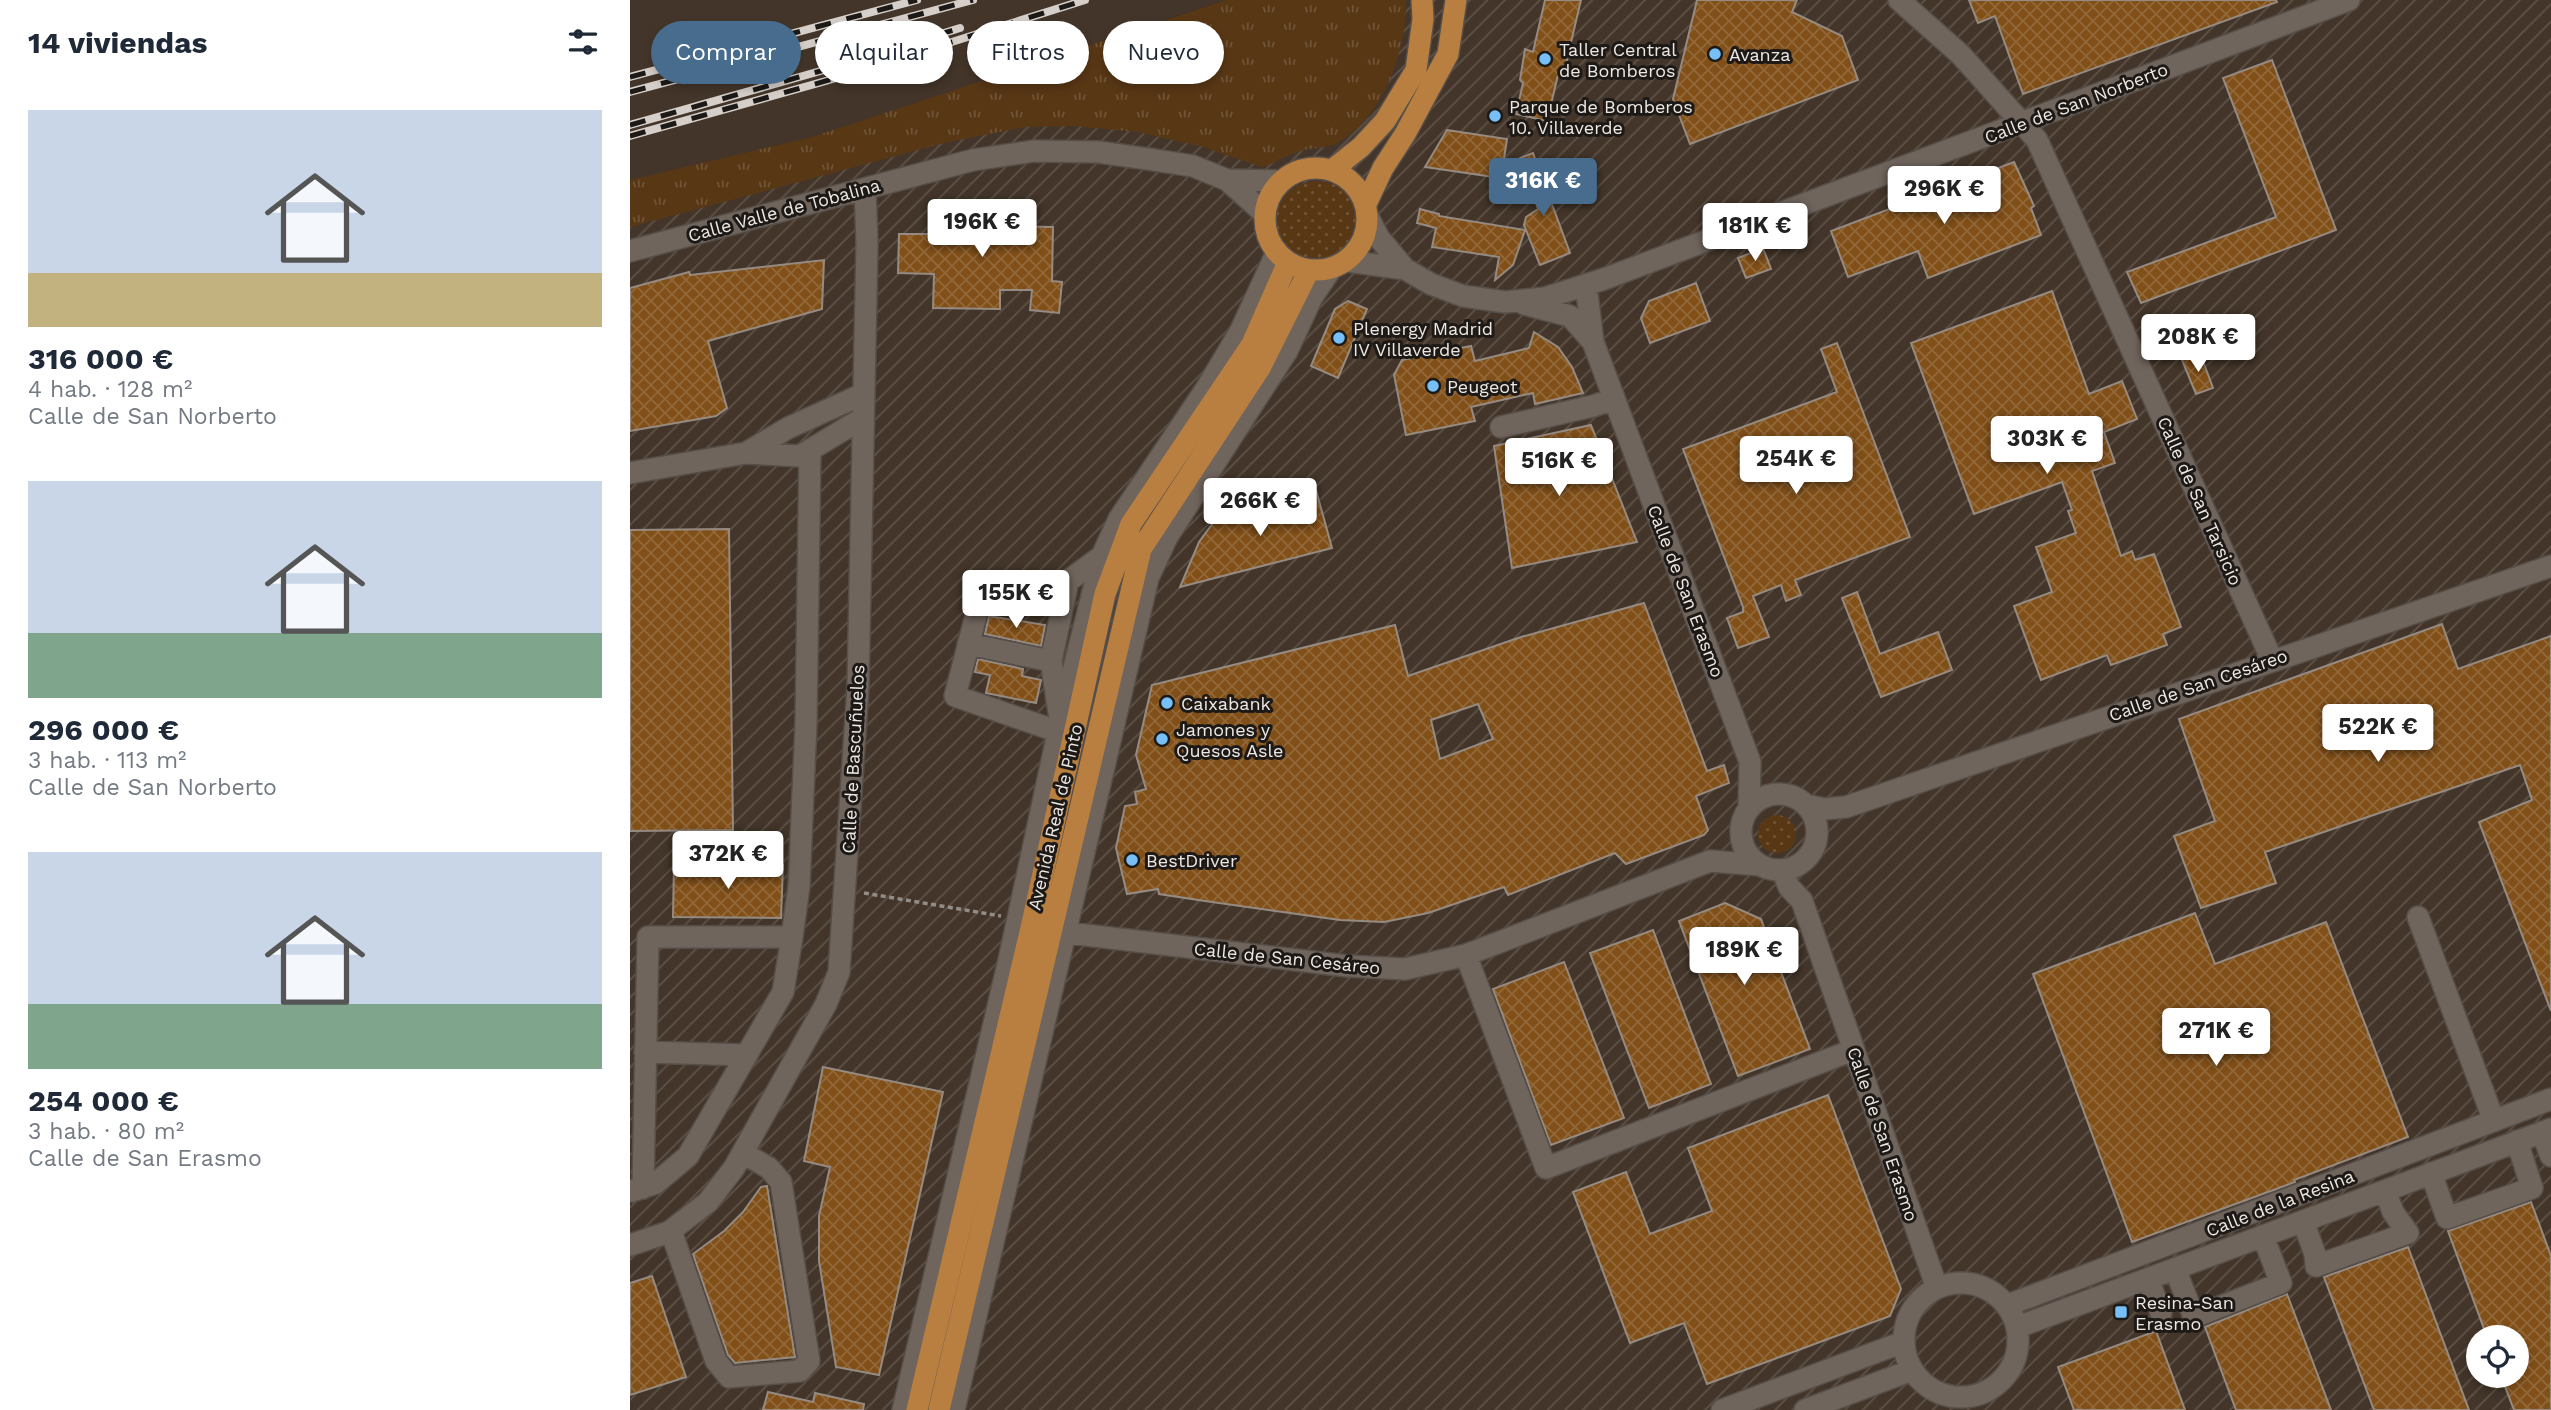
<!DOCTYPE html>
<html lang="es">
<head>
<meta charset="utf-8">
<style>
  body { margin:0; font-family:"Work Sans",sans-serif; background:#f2f2f3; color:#1f2937; height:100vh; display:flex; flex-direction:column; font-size:26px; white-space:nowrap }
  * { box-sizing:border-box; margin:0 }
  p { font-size:23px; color:#747a83 }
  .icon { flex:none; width:38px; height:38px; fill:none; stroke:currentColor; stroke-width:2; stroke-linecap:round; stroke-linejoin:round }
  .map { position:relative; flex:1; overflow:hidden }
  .panel { display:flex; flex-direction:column; background:#fff; width:630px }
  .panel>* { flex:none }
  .guide { position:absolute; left:21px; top:21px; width:665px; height:63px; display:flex; gap:14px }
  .tools { position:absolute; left:1836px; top:1325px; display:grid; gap:14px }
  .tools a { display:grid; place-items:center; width:63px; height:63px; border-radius:50%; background:#fff; box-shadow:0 4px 10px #0003; font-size:35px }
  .price { position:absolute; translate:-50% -60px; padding:0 16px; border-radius:7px; background:#fff; color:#222; font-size:23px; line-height:46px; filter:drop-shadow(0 2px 4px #0008) }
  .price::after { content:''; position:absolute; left:50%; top:42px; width:21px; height:16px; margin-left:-10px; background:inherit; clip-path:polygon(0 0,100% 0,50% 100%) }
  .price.active { background:#476c8d; color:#fff }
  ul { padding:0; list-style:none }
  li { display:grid; align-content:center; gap:14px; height:371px; padding:0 28px }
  li span { display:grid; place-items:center; height:217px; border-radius:0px; color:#555 }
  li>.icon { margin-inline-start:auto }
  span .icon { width:126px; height:126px; fill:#fffc; stroke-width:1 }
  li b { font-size:30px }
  h2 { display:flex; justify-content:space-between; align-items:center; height:84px; padding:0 28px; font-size:30px }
  .chip { padding:0 24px; border-radius:32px; background:#fff; box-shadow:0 4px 10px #0003; font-size:24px; line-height:63px }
  .chip.active { background:#476c8d; color:#fff }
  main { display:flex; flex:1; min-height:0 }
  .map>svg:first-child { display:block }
  .built { fill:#433529 }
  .industrial { fill:url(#industrial-furrows); fill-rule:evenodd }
  .grass { fill:url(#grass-tufts) }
  .garden { fill:url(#garden-dots) }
  .building { fill:url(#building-cross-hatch); stroke:#968b82; stroke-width:2; fill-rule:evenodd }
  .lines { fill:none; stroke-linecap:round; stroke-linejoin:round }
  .minor-casing { stroke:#564e48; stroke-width:24 }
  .major-casing { stroke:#564e48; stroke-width:24 }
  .path { stroke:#948c86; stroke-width:3.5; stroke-dasharray:5 3.5; stroke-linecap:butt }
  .minor { stroke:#70655d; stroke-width:21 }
  .major { stroke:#b97f41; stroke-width:21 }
  .rail-casing { stroke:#d5cec9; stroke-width:8 }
  .rail { stroke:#1d1916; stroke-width:5; stroke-dasharray:16; stroke-linecap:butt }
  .poi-dot { fill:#77bff7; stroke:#1d1916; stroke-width:2.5 }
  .labels { text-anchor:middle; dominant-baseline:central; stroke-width:6; stroke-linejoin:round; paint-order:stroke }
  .poi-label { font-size:18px; fill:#eee8e3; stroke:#1d1916; text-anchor:start }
  .street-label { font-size:18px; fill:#eee8e3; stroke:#1d1916 }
</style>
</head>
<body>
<main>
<section class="panel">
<h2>14 viviendas<svg class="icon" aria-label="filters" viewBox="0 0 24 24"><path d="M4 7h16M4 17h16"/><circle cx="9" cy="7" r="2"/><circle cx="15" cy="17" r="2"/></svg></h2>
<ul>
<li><span style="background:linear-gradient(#c9d6e8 75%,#c2b280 0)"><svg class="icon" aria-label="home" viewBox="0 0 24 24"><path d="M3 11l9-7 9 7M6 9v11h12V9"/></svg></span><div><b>316 000 €</b><p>4 hab. · 128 m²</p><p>Calle de San Norberto</p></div></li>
<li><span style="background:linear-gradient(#c9d6e8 70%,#7fa58c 0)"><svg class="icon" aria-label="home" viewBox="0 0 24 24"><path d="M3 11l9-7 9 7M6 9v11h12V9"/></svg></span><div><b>296 000 €</b><p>3 hab. · 113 m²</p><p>Calle de San Norberto</p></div></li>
<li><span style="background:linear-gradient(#c9d6e8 70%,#7fa58c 0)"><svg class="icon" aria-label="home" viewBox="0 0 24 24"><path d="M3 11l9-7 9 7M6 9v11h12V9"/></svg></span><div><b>254 000 €</b><p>3 hab. · 80 m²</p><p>Calle de San Erasmo</p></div></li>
</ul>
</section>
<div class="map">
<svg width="1921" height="1410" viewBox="0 0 1921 1410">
  <defs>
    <pattern id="industrial-furrows" width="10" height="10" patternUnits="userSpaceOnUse" patternTransform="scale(1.75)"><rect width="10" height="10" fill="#433529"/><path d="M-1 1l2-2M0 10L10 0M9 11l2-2" fill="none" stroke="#5e5248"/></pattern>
    <pattern id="grass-tufts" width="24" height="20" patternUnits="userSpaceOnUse" patternTransform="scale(1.75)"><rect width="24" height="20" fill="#583715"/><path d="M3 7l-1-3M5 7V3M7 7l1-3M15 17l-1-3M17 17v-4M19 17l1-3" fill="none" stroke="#705437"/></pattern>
    <pattern id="garden-dots" width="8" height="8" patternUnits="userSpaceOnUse" patternTransform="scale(1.75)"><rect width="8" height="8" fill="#583715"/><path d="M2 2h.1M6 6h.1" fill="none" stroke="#705437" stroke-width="1.8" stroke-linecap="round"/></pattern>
    <pattern id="building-cross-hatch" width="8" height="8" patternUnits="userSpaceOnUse" patternTransform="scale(1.75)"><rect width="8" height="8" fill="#814f18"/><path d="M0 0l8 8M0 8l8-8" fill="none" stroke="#936839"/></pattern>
  </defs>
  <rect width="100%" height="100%" fill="#393029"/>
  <path class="built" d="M0,0H595L182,137L0,180Z"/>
  <path class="industrial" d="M693,0H1921V1410H0V214ZM1848,1337H1886V1376H1848Z"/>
  <path class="grass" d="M596,0H776C777,50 754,115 709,142C696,149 680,147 667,152C654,156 644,164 632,167L573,147L508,132L444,126L394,127L314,143L0,227V180L182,137Z"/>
  <path class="garden" d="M646 222a41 41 0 1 1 82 0a41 41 0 1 1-82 0Z
    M1128 834a19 19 0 1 1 38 0a19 19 0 1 1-38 0Z"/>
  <path class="building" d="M915,0H951L933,76L928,75L917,121L886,114L893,83L890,80L895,49L903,52Z
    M1067,0H1167L1162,12L1212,36L1228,80L1060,144L1043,99Z
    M1339,0H1646L1647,2L1393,94L1365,16L1348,23Z
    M1642,60L1706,230L1511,303L1497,272L1646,217L1593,78Z
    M817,130L877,139L871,178L795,167Z
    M903,153L940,253L910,265L894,225L896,217L908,209L890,158Z
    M1384,162L1404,206L1401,208L1411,235L1298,278L1288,251L1218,277L1201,231Z
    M305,203L372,205V222L378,223V226L423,227L422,281L432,282L429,313L400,310L402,290H370V309L303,308L304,274L268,273L269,234H305Z
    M790,209L809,214V216L895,230L883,265L865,280L869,257L802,247L806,228L787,223Z
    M1133,248L1141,269L1116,278L1108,258Z
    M194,260L192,309L78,341L97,408L86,416L0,431V288L59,272L60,275Z
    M1066,283L1080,321L1020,343L1011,318L1019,301Z
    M1422,291L1459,394L1492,381L1507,419L1474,432L1485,463L1462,471L1491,556L1502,551L1505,560L1524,554L1551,627L1533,634L1537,645L1481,665L1477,655L1411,680L1384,606L1422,592L1406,547L1446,533L1438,511L1442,510L1432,482L1344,514L1281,343Z
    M718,301L737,309L708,378L681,366L705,309Z
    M904,332L928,347L942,367L953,393L905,404L903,393L841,407L845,421L776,435L764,375L772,360L841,346L845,361L899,348Z
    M1207,343L1280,537L1165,580L1171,595L1156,601L1151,585L1123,596L1139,637L1108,648L1097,618L1113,612V607L1053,449L1207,392L1191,349Z
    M1570,353L1583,388L1566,394L1552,360Z
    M961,425L1007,542L882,568L864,446Z
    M686,490L702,548L550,587L569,542L589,515Z
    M99,529L103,830L0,831V530Z
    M1227,592L1250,654L1308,632L1322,670L1251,697L1212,598Z
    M1014,603L1077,771L1094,765L1099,783L1066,796L1078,830L1074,835L996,864L985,853L878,895L874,887L798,913L754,922L710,920L575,901L529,894L528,889L497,894L486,848L495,806L507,804L505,792L516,789L506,755L522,685L765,625L778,676L891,637ZM848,704L863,739L810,759L801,720Z
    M359,616L415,625L411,646L355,634Z
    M1812,624L1828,669L1921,636V1011L1849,822L1902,800L1890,765L1635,852L1646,883L1571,908L1544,836L1585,821L1549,719Z
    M348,659L393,669L392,676L411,680L406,703L356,693L360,675L345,672Z
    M44,864L153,865L151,918L43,917Z
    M1095,903L1131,919L1180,1049L1108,1076L1049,921Z
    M1565,913L1585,964L1696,922L1778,1137L1664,1180L1665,1182L1502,1242L1403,974Z
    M1023,930L1081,1084L1019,1108L960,953Z
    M934,962L994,1118L921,1145L863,989Z
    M193,1067L313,1092L249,1375L206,1367L189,1261V1216L200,1167L174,1161Z
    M1198,1095L1271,1289L1260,1316L1077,1384L1054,1323L1000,1343L943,1192L996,1172L1020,1234L1082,1211L1058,1148Z
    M137,1186L165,1357L105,1363L98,1355L63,1254L94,1231L113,1212L131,1187Z
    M1901,1202L1921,1256V1410H1884L1871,1376H1886V1337H1857L1818,1231Z
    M1778,1247L1839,1410H1744L1694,1277Z
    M22,1276L56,1377L0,1395V1283Z
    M1657,1294L1701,1410H1606L1575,1327Z
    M1526,1331L1555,1410H1444L1428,1367Z
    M138,1392L183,1402L185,1393L234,1404L233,1410H133Z"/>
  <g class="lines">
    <g class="minor-casing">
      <path id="minor" d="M1269,0L1331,55L1407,140L1642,660
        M635,214L597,180L652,181
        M738,217L749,238L775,269
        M0,251L343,160L404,151L468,152L518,159L563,166L597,180
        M717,261L775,269L801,284L833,296L875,302L915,298L974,279L1719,0
        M956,285L963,342L1120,762L1119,809
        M894,304L940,316L963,342
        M233,418L170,456L116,453L158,428L233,394
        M871,427L963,406L984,399
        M0,473L116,453
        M338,644L421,661
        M429,713L421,661L438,581
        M429,732L325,696L349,604L438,581L472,556
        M1111 832a38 38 0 1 1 76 0a38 38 0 1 1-76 0Z
        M1176,805L1194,809L1216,807L1921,566
        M1152,870L1159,887L1172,901L1307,1288
        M1788,917L1864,1121
        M422,931L717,966L775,969L836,955L1080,861L1130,865
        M836,955L916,1168L1223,1050
        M15,1052L117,1055
        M1912,1132L1921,1156
        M1801,1173L1817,1218L1902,1188L1887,1141
        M13,1188L18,937H162L169,886L176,723L180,450
        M2,1191L26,1183L58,1156L153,992L162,937
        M1673,1221L1685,1254L1686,1266L1778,1233L1763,1212L1755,1191
        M41,1231L86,1361L99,1377L170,1371L179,1361L151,1182L139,1168L113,1153
        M0,1245L39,1232L78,1202L104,1168L196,1004L209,972L228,687L237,243L235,189
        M1545,1269L1564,1317L1651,1283L1633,1236
        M1518,1279L1531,1313
        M1274 1340a57 57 0 1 1 114 0a57 57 0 1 1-114 0Z
        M1378,1305L1921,1099
        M1388,1327L1921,1129
        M273,1410L379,960L431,719L472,556L489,519L576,389L611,330L647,252
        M324,1410L518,578L537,537L657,351L682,297L701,269
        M1092,1410L1273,1342
        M1175,1410L1282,1370"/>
    </g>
    <g class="major-casing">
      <path id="major" d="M635 219a51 51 0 1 1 102 0a51 51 0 1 1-102 0Z
        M702,170L731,147L755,121L786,70L793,19L792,0
        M736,204L753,168L775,134L818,54L826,0
        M287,1410L401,928L475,594L501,524L622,344L658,262
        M309,1410L511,549L630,368L679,270"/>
    </g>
    <path class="path" d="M234,893L371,916"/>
    <use href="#minor" class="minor"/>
    <use href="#major" class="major"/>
    <g class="rail-casing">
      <path id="rail" d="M0,77L287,0
        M0,92L343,0
        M0,125L215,64L330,28
        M0,136L217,75L455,0"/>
    </g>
    <use href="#rail" class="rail"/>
  </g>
  <g class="poi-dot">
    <circle cx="1085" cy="54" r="7"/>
    <circle cx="915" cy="59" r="7"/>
    <circle cx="865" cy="116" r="7"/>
    <circle cx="709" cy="338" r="7"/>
    <circle cx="803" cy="386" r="7"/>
    <circle cx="537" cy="703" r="7"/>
    <circle cx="532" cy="739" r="7"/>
    <circle cx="502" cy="860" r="7"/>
    <rect x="1484" y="1305" width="14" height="14" rx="3.5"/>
  </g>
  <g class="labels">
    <g class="poi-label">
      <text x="929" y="49">Taller Central<tspan x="929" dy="21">de Bomberos</tspan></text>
      <text x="1099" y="54">Avanza</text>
      <text x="879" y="106">Parque de Bomberos<tspan x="879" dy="21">10. Villaverde</tspan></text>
      <text x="723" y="328">Plenergy Madrid<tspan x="723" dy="21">IV Villaverde</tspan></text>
      <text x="817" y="386">Peugeot</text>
      <text x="551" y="703">Caixabank</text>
      <text x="546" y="729">Jamones y<tspan x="546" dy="21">Quesos Asle</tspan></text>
      <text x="516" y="860">BestDriver</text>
      <text x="1505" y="1302">Resina-San<tspan x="1505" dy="21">Erasmo</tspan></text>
    </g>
    <g class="street-label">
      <text transform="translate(1446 103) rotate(-21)">Calle de San Norberto</text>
      <text transform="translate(154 210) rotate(-15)">Calle Valle de Tobalina</text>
      <text transform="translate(1570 501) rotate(66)">Calle de San Tarsicio</text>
      <text transform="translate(1056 591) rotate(69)">Calle de San Erasmo</text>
      <text transform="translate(1568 685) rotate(-19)">Calle de San Cesáreo</text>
      <text transform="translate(223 759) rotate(-87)">Calle de Bascuñuelos</text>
      <text transform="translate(425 817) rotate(-77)">Avenida Real de Pinto</text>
      <text transform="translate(657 958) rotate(6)">Calle de San Cesáreo</text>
      <text transform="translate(1253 1134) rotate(71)">Calle de San Erasmo</text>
      <text transform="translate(1650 1203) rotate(-21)">Calle de la Resina</text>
    </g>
  </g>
</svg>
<div class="tools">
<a><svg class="icon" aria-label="locate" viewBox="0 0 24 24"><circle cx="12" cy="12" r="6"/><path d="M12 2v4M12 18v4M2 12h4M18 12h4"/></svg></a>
</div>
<b class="price active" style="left:913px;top:218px">316K €</b>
<b class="price" style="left:1314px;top:226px">296K €</b>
<b class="price" style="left:352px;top:259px">196K €</b>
<b class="price" style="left:1125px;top:263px">181K €</b>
<b class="price" style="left:1568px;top:374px">208K €</b>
<b class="price" style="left:1417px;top:476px">303K €</b>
<b class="price" style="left:1166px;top:496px">254K €</b>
<b class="price" style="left:929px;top:498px">516K €</b>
<b class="price" style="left:630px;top:538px">266K €</b>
<b class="price" style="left:386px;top:630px">155K €</b>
<b class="price" style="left:1748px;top:764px">522K €</b>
<b class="price" style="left:98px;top:891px">372K €</b>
<b class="price" style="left:1114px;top:987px">189K €</b>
<b class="price" style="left:1586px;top:1068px">271K €</b>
<div class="guide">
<a class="chip active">Comprar</a>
<a class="chip">Alquilar</a>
<a class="chip">Filtros</a>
<a class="chip">Nuevo</a>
</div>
</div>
</main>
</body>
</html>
